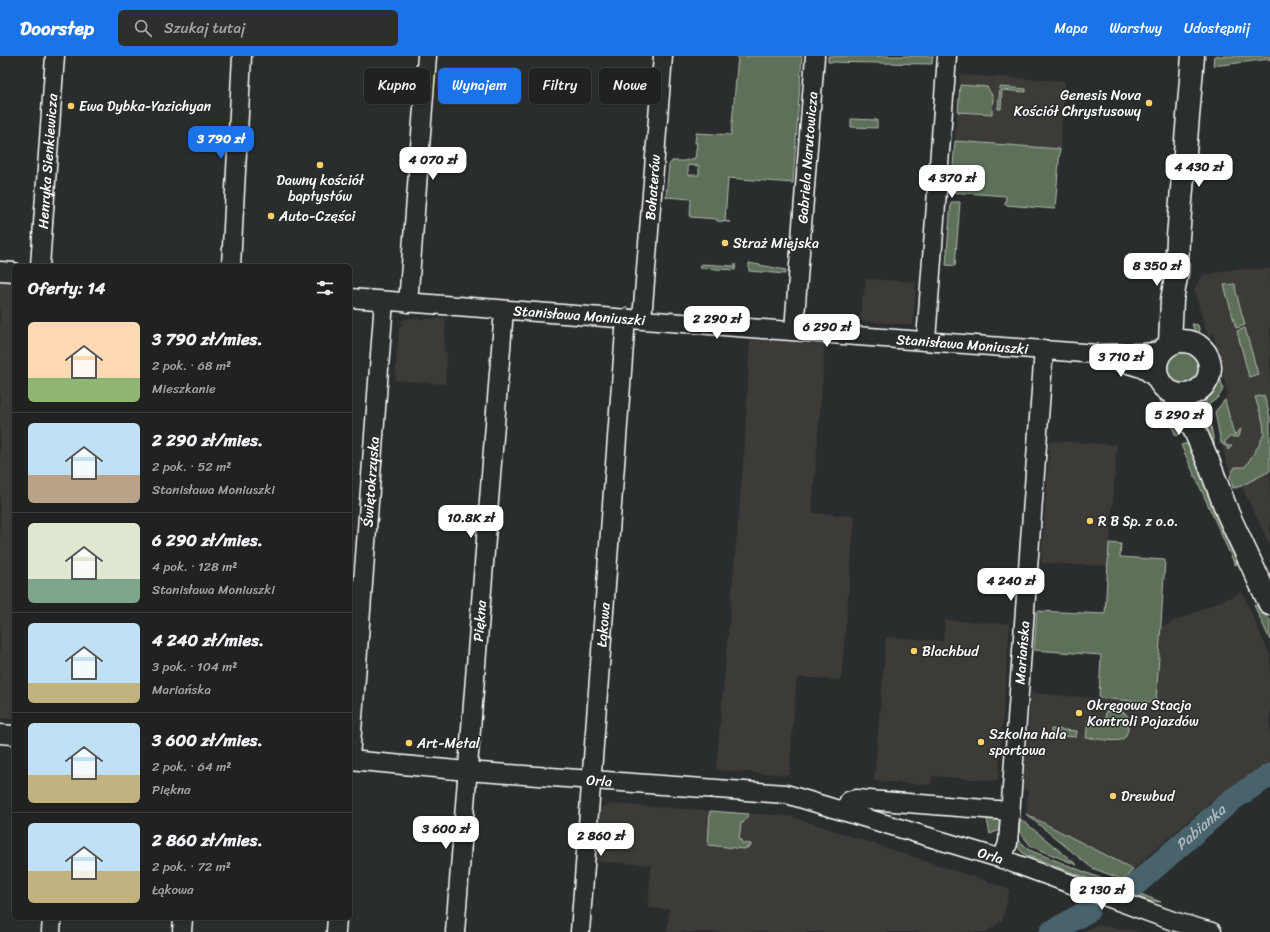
<!DOCTYPE html>
<html lang="pl">
<head>
<meta charset="utf-8">
<style>
  body { margin:0; font-family:Sriracha,sans-serif; background:#2d2f2f; color:#f1f3f6; height:100vh; display:flex; flex-direction:column; font-size:15px; white-space:nowrap }
  * { box-sizing:border-box; margin:0 }
  p { font-size:13px; color:#a2a4a5 }
  .icon { flex:none; width:22px; height:22px; fill:none; stroke:currentColor; stroke-width:2; stroke-linecap:round; stroke-linejoin:round }
  .map { position:relative; flex:1; overflow:hidden }
  .drawer { position:absolute; left:12px; top:208px; width:340px; height:656px; display:flex; flex-direction:column; background:#202222; border-radius:6px; box-shadow:0 1px 3px #0004,0 0 0 1px #3d3f40 }
  .drawer>* { flex:none }
  .guide { position:absolute; left:364px; top:12px; width:380px; height:36px; display:flex; gap:8px }
  .price { position:absolute; translate:-50% -34px; padding:0 9px; border-radius:8px; background:#fff; color:#222; font-size:13px; line-height:26px; filter:drop-shadow(0 1px 2px #0008) }
  .price::after { content:''; position:absolute; left:50%; top:24px; width:12px; height:9px; margin-left:-6px; background:inherit; clip-path:polygon(0 0,100% 0,50% 100%) }
  .price.active { background:#1a73e8; color:#fff }
  ul { padding:0; list-style:none }
  li { display:flex; align-items:center; gap:12px; height:100px; padding:0 16px }
  li+li { border-top:1px solid #3d3f40 }
  li span { display:grid; place-items:center; flex:none; width:112px; height:80px; border-radius:6px; color:#555 }
  li>.icon { margin-inline-start:auto }
  span .icon { width:48px; height:48px; fill:#fffc; stroke-width:1 }
  li b { font-size:17px }
  h2 { display:flex; justify-content:space-between; align-items:center; height:48px; padding:0 16px; font-size:17px }
  .chip { padding:0 14px; border-radius:6px; background:#202222; box-shadow:0 1px 3px #0004,0 0 0 1px #3d3f40; font-size:14px; line-height:36px }
  .chip.active { background:#1a73e8; color:#fff }
  header { display:flex; align-items:center; gap:24px; box-sizing:border-box; height:56px; padding:0 20px; background:#1a73e8; color:#fff }
  header strong { font-size:19px }
  nav { display:flex; gap:22px; margin-inline-start:auto; font-size:14px }
  .search { width:280px; height:36px; background:#2d2f2f; display:flex; align-items:center; gap:10px; box-sizing:border-box; padding:0 14px; border-radius:6px; color:#a2a4a5; font-size:15px }
  .map>svg:first-child { display:block }
  .built { fill:#3c3a37 }
  .green { fill:#5e705a; stroke:#aeb8ac; fill-rule:evenodd }
  .lines { fill:none; stroke-linecap:round; stroke-linejoin:round }
  .river { stroke:#49646d; stroke-width:23 }
  .minor-casing { stroke:#fff; stroke-width:21 }
  .major-casing { stroke:#fff; stroke-width:25 }
  .minor { stroke:#2a2d2e; stroke-width:18 }
  .major { stroke:#2a2d2e; stroke-width:22 }
  .poi-dot { fill:#ffd166; stroke:#2a2d2e; stroke-width:1.5 }
  .labels { text-anchor:middle; dominant-baseline:central; stroke-width:3; stroke-linejoin:round; paint-order:stroke }
  .poi-label { font-size:14px; fill:#fff; stroke:#2a2d2e; text-anchor:start }
  .street-label { font-size:14px; fill:#fff; stroke:#2a2d2e }
  .water-label { font-size:15px; font-style:italic; fill:#adb9bd; stroke:#2a2d2e }
</style>
</head>
<body>
<header>
<strong>Doorstep</strong>
<div class="search"><svg class="icon" aria-label="search" viewBox="0 0 24 24"><circle cx="10" cy="10" r="6"/><path d="M15 15l6 6"/></svg>Szukaj tutaj</div>
<nav><a>Mapa</a><a>Warstwy</a><a>Udostępnij</a></nav>
</header>
<div class="map">
<svg width="1270" height="876" viewBox="0 0 1270 876">
  <rect width="100%" height="100%" fill="#2a2d2e"/>
  <filter id="ink" filterUnits="userSpaceOnUse"><feTurbulence type="fractalNoise" baseFrequency=".025" numOctaves="2"/><feDisplacementMap in="SourceGraphic" scale="8" xChannelSelector="R" yChannelSelector="G"/><feConvolveMatrix kernelMatrix="1 2 1 2 8 2 1 2 1" color-interpolation-filters="sRGB"/></filter>
  <g filter="url(#ink)">
    <path class="built" d="M960,19L1065,25L1060,93L955,85Z
      M1235,213H1270V490L1242,431L1235,434L1221,387L1215,354L1228,338L1213,276L1208,281L1194,234L1203,219Z
      M0,215L14,216V663L0,662Z
      M866,223L916,226L913,269L860,265L862,241L864,238Z
      M407,262L422,263L446,262L444,296H447L445,328L395,324L399,270H402V265Z
      M750,283L825,288L812,457L855,460L841,624L797,621L789,719L716,714L744,398Z
      M1050,385L1117,389L1108,510L1041,507Z
      M1242,536L1270,599V711L1210,746L1133,813L1026,758L1028,735L1023,732L1031,637L1155,647L1161,571Z
      M945,564L1010,568L998,725L932,720L931,729L874,725L886,581L943,585Z
      M611,748L790,760L1010,833L1002,865L986,876H667L669,853L648,852L651,809L596,805L600,752Z
      M1096,869L1138,875L1140,876H1082Z"/>
    <path class="green" d="M738,0H802L793,127L728,122L725,165L730,166L717,165V163L690,161L691,143L666,141L669,109L672,105H684L695,102L697,87H695L696,77L731,79ZM688,109L699,110V119H688Z
      M828,0H933L932,8L828,6Z
      M1214,0H1270V3L1213,10Z
      M960,29L987,31L993,41L992,58L958,56Z
      M1000,31L1026,33V36L1002,34L1001,53H998Z
      M851,63L877,64V72L851,71Z
      M955,85L1060,93L1055,153L1005,149L1006,140L951,136Z
      M951,146H960L955,210L946,209Z
      M1165,191L1167,194L1163,247H1161Z
      M749,207L786,214L785,218L749,215Z
      M701,208L733,210L736,208L735,214L700,212Z
      M1235,228L1236,236L1245,269L1236,272L1224,229Z
      M1192,268L1198,269L1201,281L1213,295L1223,332C1222,339 1212,348 1205,350C1203,334 1220,326 1215,305C1212,289 1196,283 1192,268Z
      M1245,272L1258,318L1249,321L1237,275Z
      M1163 312a19 19 0 1 1 38 0a19 19 0 1 1-38 0Z
      M1156,335L1166,342L1181,357L1171,360L1167,359Z
      M1264,339L1270,361V415L1241,430L1233,432L1230,420L1235,411H1245L1259,389L1264,378L1263,366L1255,341Z
      M1225,344L1234,379L1241,373L1239,381H1229L1224,387L1228,390H1232L1228,394L1227,391L1221,387L1215,356Z
      M1206,358L1209,359L1215,392L1220,397H1217C1208,388 1208,370 1206,358Z
      M1184,364V375L1176,380L1172,371L1173,368Z
      M1184,388H1190L1224,469L1237,508L1235,509L1181,389Z
      M1109,487L1121,488L1120,501L1165,504L1156,647L1099,642L1101,599L1034,594L1037,555L1105,558Z
      M1254,549L1258,550L1270,564V584Z
      M1106,655C1111,655 1120,654 1125,657C1131,661 1129,682 1121,684C1112,686 1096,682 1086,682L1088,664L1105,665Z
      M1051,673L1077,675L1076,681L1054,679L1051,677Z
      M710,755L749,758L743,767H741L739,784H741L742,787L751,788V790L744,793L708,789Z
      M1026,758L1133,813L1124,824L1092,812Z
      M986,759L998,763L1000,768V774L990,778Z
      M1020,764H1022L1077,809L1031,790L1019,775Z
      M1017,784H1019L1029,794L1161,846L1149,845L1028,800C1021,797 1016,791 1017,784Z"/>
    <g class="lines">
      <g class="river">
        <path id="s1" d="M1136,828L1233,743L1270,719"/>
        <path d="M1051,876L1088,855"/>
      </g>
      <g class="minor-casing">
        <g id="minor">
          <path id="s2" d="M40,210L55,0"/>
          <path d="M231,210L242,0"/>
          <path d="M0,215L14,216"/>
          <path id="s3" d="M350,242L1097,298L1145,297L1161,295"/>
          <path d="M408,247L427,0"/>
          <path id="s4" d="M642,263L663,0"/>
          <path id="s5" d="M794,274L815,0"/>
          <path d="M926,284L947,0"/>
          <path d="M1109,302L1141,312L1148,316L1158,324"/>
          <path d="M0,678L14,679"/>
          <path id="s6" d="M350,702L384,245"/>
          <path id="s7" d="M350,704L467,715L786,738L1002,803L1173,865L1212,876"/>
          <path d="M846,755L849,745L856,743L1010,755"/>
          <path id="s8" d="M1002,803L1008,787L1044,293"/>
          <path d="M51,876L52,862"/>
          <path d="M182,876L183,862"/>
          <path d="M336,876L337,862"/>
          <path id="s9" d="M455,876L504,254"/>
          <path id="s10" d="M580,876L626,262"/>
        </g>
      </g>
      <g class="major-casing">
        <path id="major" d="M1156 312a27 27 0 1 1 54 0a27 27 0 1 1-54 0Z
          M1170,287L1172,244L1177,216L1178,181L1193,0
          M1173,338L1180,345L1188,359L1208,405L1228,458L1270,548"/>
      </g>
      <use href="#minor" class="minor"/>
      <use href="#major" class="major"/>
    </g>
  </g>
  <g class="poi-dot">
    <circle cx="1149" cy="47" r="4"/>
    <circle cx="71" cy="50" r="4"/>
    <circle cx="320" cy="109" r="4"/>
    <circle cx="271" cy="160" r="4"/>
    <circle cx="725" cy="187" r="4"/>
    <circle cx="1090" cy="465" r="4"/>
    <circle cx="914" cy="595" r="4"/>
    <circle cx="1079" cy="657" r="4"/>
    <circle cx="981" cy="686" r="4"/>
    <circle cx="409" cy="687" r="4"/>
    <circle cx="1113" cy="740" r="4"/>
  </g>
  <g class="labels">
    <g class="poi-label">
      <text x="1141" y="39" text-anchor="end">Genesis Nova<tspan x="1141" dy="16">Kościół Chrystusowy</tspan></text>
      <text x="79" y="50">Ewa Dybka-Yazichyan</text>
      <text x="320" y="124" text-anchor="middle">Dawny kościół<tspan x="320" dy="16">baptystów</tspan></text>
      <text x="279" y="160">Auto-Części</text>
      <text x="733" y="187">Straż Miejska</text>
      <text x="1098" y="465">R B Sp. z o.o.</text>
      <text x="922" y="595">Blachbud</text>
      <text x="1087" y="649">Okręgowa Stacja<tspan x="1087" dy="16">Kontroli Pojazdów</tspan></text>
      <text x="989" y="678">Szkolna hala<tspan x="989" dy="16">sportowa</tspan></text>
      <text x="417" y="687">Art-Metal</text>
      <text x="1121" y="740">Drewbud</text>
    </g>
    <g class="street-label">
      <text stroke="none"><textPath href="#s5" startOffset="173">Gabriela Narutowicza</textPath></text>
      <text stroke="none"><textPath href="#s2" startOffset="105">Henryka Sienkiewicza</textPath></text>
      <text stroke="none"><textPath href="#s4" startOffset="132">Bohaterów</textPath></text>
      <text stroke="none"><textPath href="#s3" startOffset="230">Stanisława Moniuszki</textPath></text>
      <text stroke="none"><textPath href="#s3" startOffset="614">Stanisława Moniuszki</textPath></text>
      <text stroke="none"><textPath href="#s6" startOffset="277">Świętokrzyska</textPath></text>
      <text stroke="none"><textPath href="#s9" startOffset="312">Piękna</textPath></text>
      <text stroke="none"><textPath href="#s10" startOffset="308">Łąkowa</textPath></text>
      <text stroke="none"><textPath href="#s8" startOffset="208">Mariańska</textPath></text>
      <text stroke="none"><textPath href="#s7" startOffset="250">Orla</textPath></text>
      <text stroke="none"><textPath href="#s7" startOffset="651">Orla</textPath></text>
    </g>
    <g class="water-label">
      <text stroke="none"><textPath href="#s1" startOffset="86">Pabianka</textPath></text>
    </g>
  </g>
</svg>
<b class="price active" style="left:221px;top:104px">3 790 zł</b>
<b class="price" style="left:433px;top:125px">4 070 zł</b>
<b class="price" style="left:1199px;top:132px">4 430 zł</b>
<b class="price" style="left:952px;top:143px">4 370 zł</b>
<b class="price" style="left:1157px;top:231px">8 350 zł</b>
<b class="price" style="left:717px;top:284px">2 290 zł</b>
<b class="price" style="left:827px;top:292px">6 290 zł</b>
<b class="price" style="left:1121px;top:322px">3 710 zł</b>
<b class="price" style="left:1179px;top:380px">5 290 zł</b>
<b class="price" style="left:471px;top:483px">10.8K zł</b>
<b class="price" style="left:1011px;top:546px">4 240 zł</b>
<b class="price" style="left:446px;top:794px">3 600 zł</b>
<b class="price" style="left:601px;top:801px">2 860 zł</b>
<b class="price" style="left:1102px;top:855px">2 130 zł</b>
<div class="guide">
<a class="chip">Kupno</a>
<a class="chip active">Wynajem</a>
<a class="chip">Filtry</a>
<a class="chip">Nowe</a>
</div>
<section class="drawer">
<h2>Oferty: 14<svg class="icon" aria-label="filters" viewBox="0 0 24 24"><path d="M4 7h16M4 17h16"/><circle cx="9" cy="7" r="2"/><circle cx="15" cy="17" r="2"/></svg></h2>
<ul>
<li><span style="background:linear-gradient(#ffd9b3 70%,#8fb573 0)"><svg class="icon" aria-label="home" viewBox="0 0 24 24"><path d="M3 11l9-7 9 7M6 9v11h12V9"/></svg></span><div><b>3 790 zł/mies.</b><p>2 pok. · 68 m²</p><p>Mieszkanie</p></div></li>
<li><span style="background:linear-gradient(#bfe0f5 65%,#b9a48a 0)"><svg class="icon" aria-label="home" viewBox="0 0 24 24"><path d="M3 11l9-7 9 7M6 9v11h12V9"/></svg></span><div><b>2 290 zł/mies.</b><p>2 pok. · 52 m²</p><p>Stanisława Moniuszki</p></div></li>
<li><span style="background:linear-gradient(#dfe7d0 70%,#7fa58c 0)"><svg class="icon" aria-label="home" viewBox="0 0 24 24"><path d="M3 11l9-7 9 7M6 9v11h12V9"/></svg></span><div><b>6 290 zł/mies.</b><p>4 pok. · 128 m²</p><p>Stanisława Moniuszki</p></div></li>
<li><span style="background:linear-gradient(#bfe0f5 75%,#c2b280 0)"><svg class="icon" aria-label="home" viewBox="0 0 24 24"><path d="M3 11l9-7 9 7M6 9v11h12V9"/></svg></span><div><b>4 240 zł/mies.</b><p>3 pok. · 104 m²</p><p>Mariańska</p></div></li>
<li><span style="background:linear-gradient(#bfe0f5 65%,#c2b280 0)"><svg class="icon" aria-label="home" viewBox="0 0 24 24"><path d="M3 11l9-7 9 7M6 9v11h12V9"/></svg></span><div><b>3 600 zł/mies.</b><p>2 pok. · 64 m²</p><p>Piękna</p></div></li>
<li><span style="background:linear-gradient(#bfe0f5 60%,#c2b280 0)"><svg class="icon" aria-label="home" viewBox="0 0 24 24"><path d="M3 11l9-7 9 7M6 9v11h12V9"/></svg></span><div><b>2 860 zł/mies.</b><p>2 pok. · 72 m²</p><p>Łąkowa</p></div></li>
</ul>
</section>
</div>
</body>
</html>
